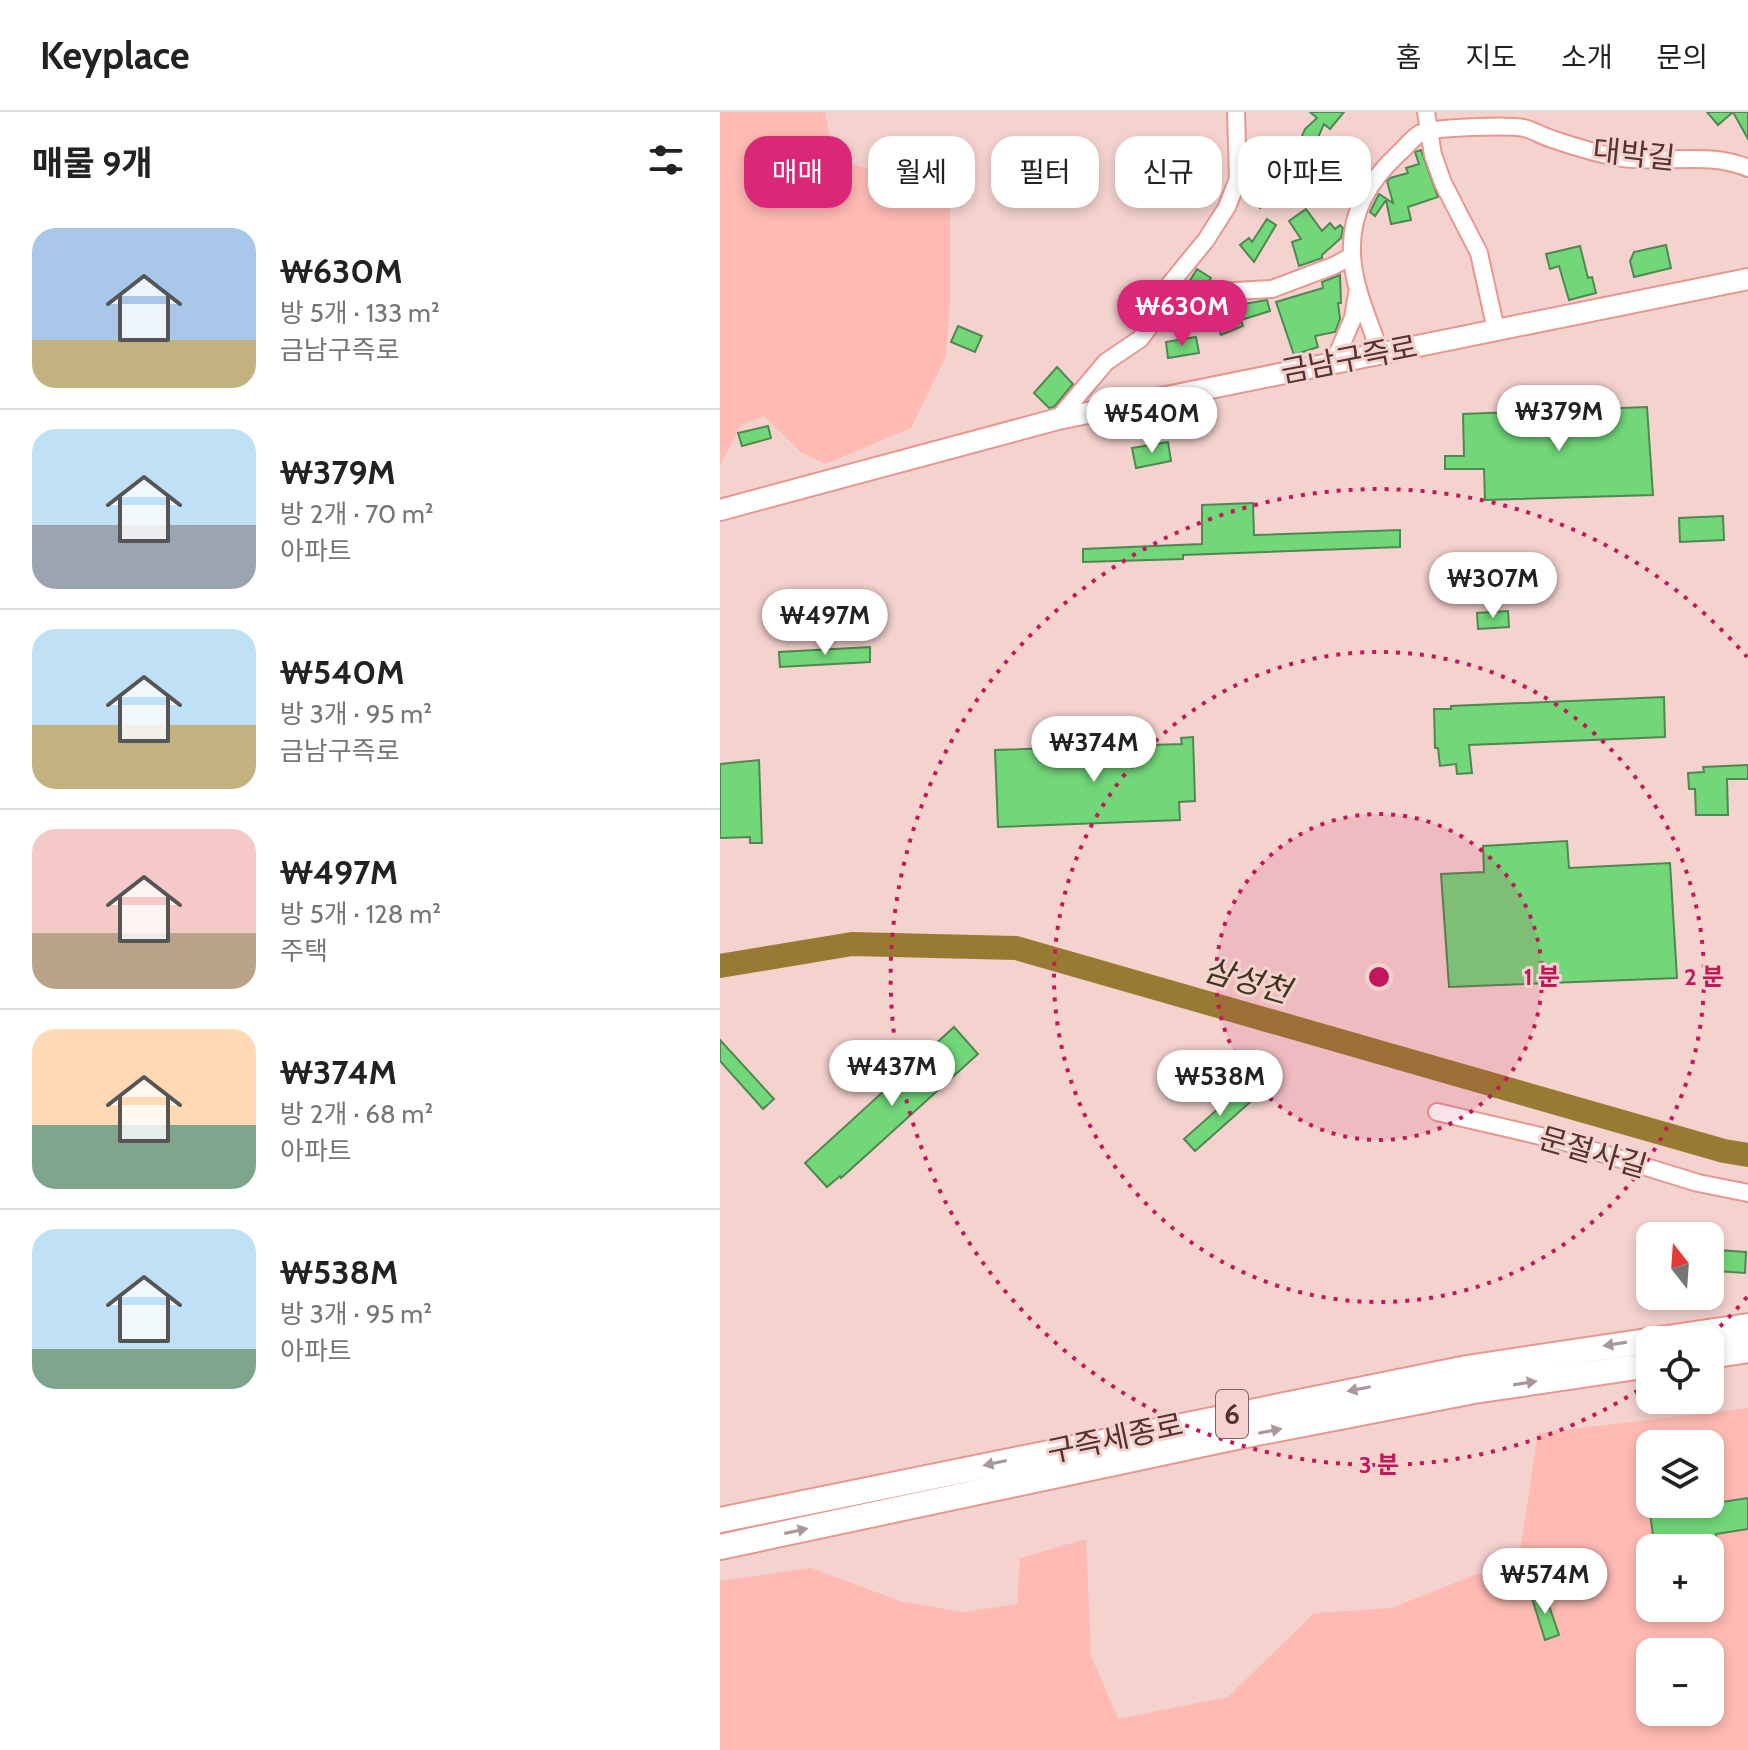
<!DOCTYPE html>
<html lang="ko">
<head>
<meta charset="utf-8">
<style>
  body { margin:0; font-family:Cabin,"Noto Sans KR",sans-serif; background:#f2f2f2; color:#222; height:100vh; display:flex; flex-direction:column; font-size:30px; white-space:nowrap }
  * { box-sizing:border-box; margin:0 }
  p { font-size:26px; color:#767676 }
  .icon { flex:none; width:44px; height:44px; fill:none; stroke:currentColor; stroke-width:2; stroke-linecap:round; stroke-linejoin:round }
  .map { position:relative; flex:1; overflow:hidden }
  .side { display:flex; flex-direction:column; background:#fff; width:720px }
  .side>* { flex:none }
  .top-card { position:absolute; left:24px; top:24px; width:760px; height:72px; display:flex; gap:16px }
  .needle { width:52px; rotate:343deg }
  .buttons { position:absolute; left:916px; top:1110px; display:grid; gap:16px }
  .buttons a { display:grid; place-items:center; width:88px; height:88px; border-radius:16px; background:#fff; box-shadow:0 4px 12px #0003; font-size:40px }
  .price { position:absolute; translate:-50% -68px; padding:0 18px; border-radius:28px; background:#fff; color:#222; font-size:26px; line-height:52px; filter:drop-shadow(0 2px 4px #0008) }
  .price::after { content:''; position:absolute; left:50%; top:48px; width:24px; height:18px; margin-left:-12px; background:inherit; clip-path:polygon(0 0,100% 0,50% 100%) }
  .price.on { background:#db2777; color:#fff }
  ul { padding:0; list-style:none }
  li { display:flex; align-items:center; gap:24px; height:200px; padding:0 32px }
  li+li { border-top:2px solid #e0e0e0 }
  li span { display:grid; place-items:center; flex:none; width:224px; height:160px; border-radius:24px; color:#555 }
  li>.icon { margin-inline-start:auto }
  span .icon { width:96px; height:96px; fill:#fffc; stroke-width:1 }
  li b { font-size:34px }
  h2 { display:flex; justify-content:space-between; align-items:center; height:96px; padding:0 32px; font-size:34px }
  .pill { padding:0 28px; border-radius:24px; background:#fff; box-shadow:0 4px 12px #0003; font-size:28px; line-height:72px }
  .pill.on { background:#db2777; color:#fff }
  header { display:flex; align-items:center; gap:48px; box-sizing:border-box; height:112px; padding:0 40px; background:#fff; border-bottom:2px solid #e0e0e0 }
  header strong { font-size:38px }
  nav { display:flex; gap:44px; margin-inline-start:auto; font-size:28px }
  main { display:flex; flex:1; min-height:0 }
  .map>svg:first-child { display:block }
  .green { fill:#febab3; fill-rule:evenodd }
  .lines { fill:none; stroke-linecap:round; stroke-linejoin:round }
  .river { stroke:#997a33; stroke-width:24 }
  .building { fill:#72d779; stroke:#508753; stroke-width:2 }
  .minor-casing { stroke:#e79790; stroke-width:20 }
  .major-casing { stroke:#e79790; stroke-width:24 }
  .highway-casing { stroke:#e79790; stroke-width:28 }
  .minor { stroke:#fff; stroke-width:16 }
  .major { stroke:#fff; stroke-width:20 }
  .highway { stroke:#fff; stroke-width:24 }
  .oneway { fill:#a99897 }
  .ring { fill:none; stroke:#c2185b; stroke-width:4; stroke-dasharray:4 8 }
  .labels { text-anchor:middle; dominant-baseline:central; stroke-width:6; stroke-linejoin:round; paint-order:stroke }
  .shield { fill:#f4d2ce; stroke:#83625f; stroke-width:2 }
  .shield-label { font-size:28px; font-weight:bold; fill:#53322f }
  .street-label { font-size:30px; fill:#53322f; stroke:#f4d2ce }
  .water-label { font-size:32px; font-style:italic; fill:#3f351f; stroke:#f4d2ce }
  .centre { fill:#c2185b; stroke:#f4d2ce; stroke-width:4 }
  .ring-label { font-size:24px; text-anchor:middle; font-weight:bold; fill:#c2185b; stroke:#f4d2ce; stroke-width:6; stroke-linejoin:round; paint-order:stroke }
</style>
</head>
<body>
<header>
<strong>Keyplace</strong>
<nav><a>홈</a><a>지도</a><a>소개</a><a>문의</a></nav>
</header>
<main>
<section class="side">
<h2>매물 9개<svg class="icon" aria-label="filters" viewBox="0 0 24 24"><path d="M4 7h16M4 17h16"/><circle cx="9" cy="7" r="2"/><circle cx="15" cy="17" r="2"/></svg></h2>
<ul>
<li><span style="background:linear-gradient(#a9c7e8 70%,#c2b280 0)"><svg class="icon" aria-label="home" viewBox="0 0 24 24"><path d="M3 11l9-7 9 7M6 9v11h12V9"/></svg></span><div><b>₩630M</b><p>방 5개 · 133 m²</p><p>금남구즉로</p></div></li>
<li><span style="background:linear-gradient(#bfe0f5 60%,#9aa5b1 0)"><svg class="icon" aria-label="home" viewBox="0 0 24 24"><path d="M3 11l9-7 9 7M6 9v11h12V9"/></svg></span><div><b>₩379M</b><p>방 2개 · 70 m²</p><p>아파트</p></div></li>
<li><span style="background:linear-gradient(#bfe0f5 60%,#c2b280 0)"><svg class="icon" aria-label="home" viewBox="0 0 24 24"><path d="M3 11l9-7 9 7M6 9v11h12V9"/></svg></span><div><b>₩540M</b><p>방 3개 · 95 m²</p><p>금남구즉로</p></div></li>
<li><span style="background:linear-gradient(#f6c9c9 65%,#b9a48a 0)"><svg class="icon" aria-label="home" viewBox="0 0 24 24"><path d="M3 11l9-7 9 7M6 9v11h12V9"/></svg></span><div><b>₩497M</b><p>방 5개 · 128 m²</p><p>주택</p></div></li>
<li><span style="background:linear-gradient(#ffd9b3 60%,#7fa58c 0)"><svg class="icon" aria-label="home" viewBox="0 0 24 24"><path d="M3 11l9-7 9 7M6 9v11h12V9"/></svg></span><div><b>₩374M</b><p>방 2개 · 68 m²</p><p>아파트</p></div></li>
<li><span style="background:linear-gradient(#bfe0f5 75%,#7fa58c 0)"><svg class="icon" aria-label="home" viewBox="0 0 24 24"><path d="M3 11l9-7 9 7M6 9v11h12V9"/></svg></span><div><b>₩538M</b><p>방 3개 · 95 m²</p><p>아파트</p></div></li>
</ul>
</section>
<div class="map">
<svg width="1028" height="1638" viewBox="0 0 1028 1638">
  <rect width="100%" height="100%" fill="#f4d2ce"/>
  <path class="green" d="M0,0H105L114,47L230,80V189L226,244L191,316L105,352L81,340L44,304L21,313L0,354Z
    M1028,1296V1638H0V1469L91,1456L180,1489L244,1500L297,1492L300,1446L366,1427L371,1544L398,1607L508,1585L594,1501L672,1496L752,1464L798,1453L818,1321ZM930,1332H990V1392H930ZM930,1436H990V1496H930ZM930,1540H990V1600H930Z"/>
  <g class="lines">
    <path class="river" d="M0,854L132,832L296,836L1004,1039L1028,1043"/>
  </g>
  <path class="building" d="M590,0H624L610,17L604,12L591,41L604,47L601,54L611,70L579,82L582,73L575,70L571,59L577,40H575L585,17L597,6Z
    M987,0H1028V27L1013,0L998,13Z
    M701,38L718,85L688,95L691,108L671,112L666,88L655,104L650,100L659,82L673,91L667,69L670,66L688,61L686,56L699,52L695,40Z
    M554,72L560,89L540,96L535,79Z
    M586,97L602,119L610,111L615,117L620,113L623,116L621,126L602,143V146L579,154L572,130L581,127L569,109Z
    M547,107L556,113L534,150L520,133L529,126L532,130Z
    M946,133L951,156L914,165L910,149L914,140Z
    M860,134L868,166L872,165L876,181L849,188L839,154L830,157L826,142Z
    M477,157L491,166L474,193L460,185Z
    M620,163L621,191H618L620,207L615,220L595,224L598,235L574,243L556,190L603,176L602,170Z
    M547,188L550,199L521,208L523,214L501,223L495,208L526,196L524,192Z
    M238,214L262,224L255,240L231,230Z
    M476,225L479,241L448,246L446,230Z
    M337,255L353,272L334,295L329,296L314,281Z
    M927,295L933,383L765,388L764,357H725V344H744L743,302Z
    M48,314L51,326L22,334L18,321Z
    M448,330L451,349L416,356L412,336Z
    M533,391L534,423L680,418V435L463,443V447L363,450V437L482,432V393Z
    M1003,404L1004,428L960,430L959,406Z
    M788,499L789,515L758,517L757,501Z
    M150,535V550L60,555L59,540Z
    M944,585L945,625L749,633L752,661L737,662L736,652L720,654L718,636H715L714,597H731V594Z
    M473,625L475,689L459,690L460,708L278,715L275,638L462,632L461,626Z
    M39,648L42,731H30V725L0,726V652Z
    M1028,653V667H1007L1008,703H976L975,677H969L968,661L984,660L983,655Z
    M847,729L849,756L950,751L957,866L729,875L721,762L764,760L763,734Z
    M234,915L258,942L121,1066L120,1064L107,1075L85,1051Z
    M0,928L54,987L43,997L0,949Z
    M526,972L537,984L475,1039L464,1027Z
    M998,1138L1026,1140L1025,1161L996,1159Z
    M1028,1386V1417L996,1422L998,1435L940,1436L939,1430L934,1431L930,1401Z
    M824,1479L839,1523L825,1528L811,1483Z"/>
  <g class="lines">
    <g class="minor-casing">
      <path id="minor" d="M706,0L713,43L723,71L759,141L776,218
        M497,180L552,177L613,154L632,144
        M660,241C650,210 633,175 632,142C630,100 649,69 679,41C686,35 693,25 701,21C714,15 789,13 804,16C813,18 822,24 832,27C855,35 878,42 902,46C943,52 990,39 1028,56
        M614,250L633,206L638,176
        M338,307L386,250L420,227L430,214L450,172L486,128L507,95L518,67L516,0
        M717,1000L842,1029L978,1071L1028,1081"/>
    </g>
    <g class="major-casing">
      <path id="major" d="M0,398L338,307L1028,167"/>
    </g>
    <g class="highway-casing">
      <path id="highway" d="M990,1244L1028,1238
        M0,1408L747,1256L1028,1214
        M0,1435L516,1325L754,1279L930,1253"/>
    </g>
    <use href="#minor" class="minor"/>
    <use href="#major" class="major"/>
    <use href="#highway" class="highway"/>
  </g>
  <defs><path id="oneway-solid" d="M-6-.8H1V-3.2L6.5 0L1 3.2V.8H-6Z" transform="scale(2)"/></defs>
  <g class="oneway">
    <use href="#oneway-solid" transform="translate(895 1232) rotate(171)"/>
    <use href="#oneway-solid" transform="translate(805 1271) rotate(-9)"/>
    <use href="#oneway-solid" transform="translate(639 1277) rotate(169)"/>
    <use href="#oneway-solid" transform="translate(550 1319) rotate(-11)"/>
    <use href="#oneway-solid" transform="translate(275 1351) rotate(168)"/>
    <use href="#oneway-solid" transform="translate(76 1419) rotate(-12)"/>
  </g>
  <circle cx="659" cy="865" r="163" fill="#c2185b" fill-opacity=".12"/>
  <g class="ring">
    <circle cx="659" cy="865" r="163"/>
    <circle cx="659" cy="865" r="325"/>
    <path d="M1027 1185A488 488 0 0 1 986 1228M928 1272A488 488 0 1 1 1027 545"/>
  </g>
  <g class="labels">
    <rect class="shield" x="496" y="1278" width="32" height="48" rx="6"/>
    <g class="shield-label">
      <text x="512" y="1302">6</text>
    </g>
    <g class="street-label">
      <text transform="translate(914 42) rotate(6)">대박길</text>
      <text transform="translate(629 247) rotate(-11)">금남구즉로</text>
      <text transform="translate(873 1040) rotate(16)">문절사길</text>
      <text transform="translate(395 1326) rotate(-12)">구즉세종로</text>
    </g>
    <g class="water-label">
      <text transform="translate(527 868) rotate(16)">삼성천</text>
    </g>
  </g>
  <circle cx="659" cy="865" r="12" class="centre"/>
  <g class="ring-label">
    <text x="822" y="873">1 분</text>
    <text x="984" y="873">2 분</text>
    <text x="659" y="1361">3 분</text>
  </g>
</svg>
<div class="buttons">
<a><svg class="needle" viewBox="-14 -14 28 28"><path d="M0-13l5 13h-10z" fill="#e53935"/><path d="M0 13l5-13h-10z" fill="#767676"/></svg></a>
<a><svg class="icon" aria-label="locate" viewBox="0 0 24 24"><circle cx="12" cy="12" r="6"/><path d="M12 2v4M12 18v4M2 12h4M18 12h4"/></svg></a>
<a><svg class="icon" aria-label="layers" viewBox="0 0 24 24"><path d="M12 4l9 5-9 5-9-5zM3 14l9 5 9-5"/></svg></a>
<a>+</a>
<a>−</a>
</div>
<b class="price on" style="left:462px;top:236px">₩630M</b>
<b class="price" style="left:839px;top:341px">₩379M</b>
<b class="price" style="left:432px;top:343px">₩540M</b>
<b class="price" style="left:773px;top:508px">₩307M</b>
<b class="price" style="left:105px;top:545px">₩497M</b>
<b class="price" style="left:374px;top:672px">₩374M</b>
<b class="price" style="left:172px;top:996px">₩437M</b>
<b class="price" style="left:500px;top:1006px">₩538M</b>
<b class="price" style="left:825px;top:1504px">₩574M</b>
<div class="top-card">
<a class="pill on">매매</a>
<a class="pill">월세</a>
<a class="pill">필터</a>
<a class="pill">신규</a>
<a class="pill">아파트</a>
</div>
</div>
</main>
</body>
</html>
